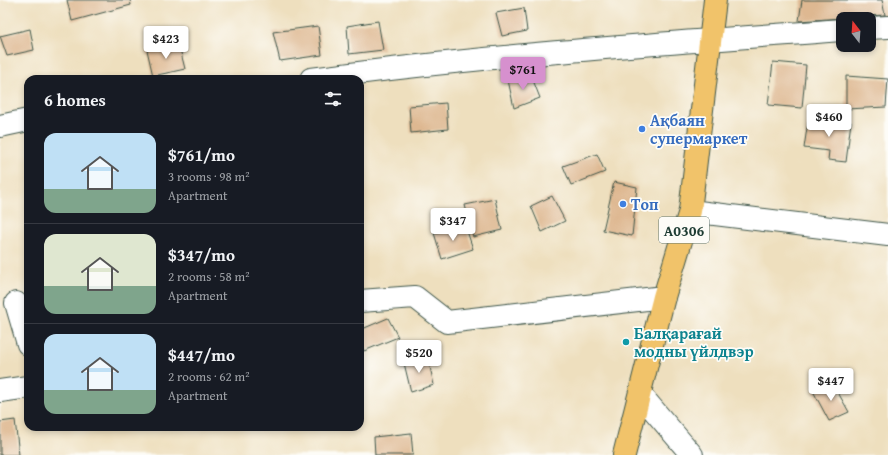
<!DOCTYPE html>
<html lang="en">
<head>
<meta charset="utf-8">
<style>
  body { margin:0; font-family:"Gentium Book Plus",serif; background:#20242c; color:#f1f3f6; height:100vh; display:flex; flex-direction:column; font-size:15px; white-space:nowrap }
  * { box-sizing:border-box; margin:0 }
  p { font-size:13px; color:#9ea1a6 }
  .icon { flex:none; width:22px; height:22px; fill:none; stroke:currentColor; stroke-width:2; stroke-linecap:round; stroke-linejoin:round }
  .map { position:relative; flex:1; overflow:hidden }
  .sheet { position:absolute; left:24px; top:75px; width:340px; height:356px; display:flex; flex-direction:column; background:#171b24; border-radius:12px; box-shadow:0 2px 6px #0003 }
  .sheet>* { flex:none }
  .needle { width:26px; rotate:343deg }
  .controls { position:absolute; left:836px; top:12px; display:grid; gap:8px }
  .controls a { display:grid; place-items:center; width:40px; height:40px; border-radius:8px; background:#171b24; box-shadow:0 2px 6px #0003; font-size:20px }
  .price { position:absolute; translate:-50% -34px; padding:0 9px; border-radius:4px; background:#fff; color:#222; font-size:13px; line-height:26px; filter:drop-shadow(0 1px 2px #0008) }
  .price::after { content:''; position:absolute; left:50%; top:24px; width:12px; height:9px; margin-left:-6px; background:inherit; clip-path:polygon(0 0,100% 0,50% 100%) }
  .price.selected { background:#d690ce; color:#111 }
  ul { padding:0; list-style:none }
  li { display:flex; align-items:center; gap:12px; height:100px; padding:0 20px }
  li+li { border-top:1px solid #363941 }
  li span { display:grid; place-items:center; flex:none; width:112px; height:80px; border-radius:12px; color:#555 }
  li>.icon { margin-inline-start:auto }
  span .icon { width:48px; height:48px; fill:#fffc; stroke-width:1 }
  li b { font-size:17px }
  h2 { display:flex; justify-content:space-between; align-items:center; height:48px; padding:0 20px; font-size:17px }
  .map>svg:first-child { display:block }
  .building { fill:#deb891 }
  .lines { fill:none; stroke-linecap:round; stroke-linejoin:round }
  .minor-casing { stroke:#3e5549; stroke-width:24 }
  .highway-casing { stroke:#3e5549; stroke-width:24 }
  .minor { stroke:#fff; stroke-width:22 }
  .highway { stroke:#f1c36a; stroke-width:22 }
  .shop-dot { fill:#3f7fe0; stroke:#fdfcf7; stroke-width:1.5 }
  .culture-dot { fill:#0f9aa8; stroke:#fdfcf7; stroke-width:1.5 }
  .labels { text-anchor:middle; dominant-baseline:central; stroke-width:3.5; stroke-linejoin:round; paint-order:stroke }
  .shield { fill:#fdfcf7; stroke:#62766e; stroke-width:1 }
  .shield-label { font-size:15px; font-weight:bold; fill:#1f3d34 }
  .shop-label { font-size:16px; font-weight:bold; fill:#366cbe; stroke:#fdfcf7; text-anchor:start }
  .culture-label { font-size:16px; font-weight:bold; fill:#0d838f; stroke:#fdfcf7; text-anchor:start }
</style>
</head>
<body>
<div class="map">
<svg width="888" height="455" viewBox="0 0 888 455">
  <rect width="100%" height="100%" fill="#fdfcf7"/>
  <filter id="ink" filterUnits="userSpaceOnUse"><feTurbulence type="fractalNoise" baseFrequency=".025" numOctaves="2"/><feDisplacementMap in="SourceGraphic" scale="8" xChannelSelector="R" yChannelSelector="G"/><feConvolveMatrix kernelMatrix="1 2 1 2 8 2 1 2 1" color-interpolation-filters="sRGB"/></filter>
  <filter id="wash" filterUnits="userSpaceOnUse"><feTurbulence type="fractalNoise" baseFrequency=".012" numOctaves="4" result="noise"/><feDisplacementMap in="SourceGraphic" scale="16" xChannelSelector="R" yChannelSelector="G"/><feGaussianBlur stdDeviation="0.9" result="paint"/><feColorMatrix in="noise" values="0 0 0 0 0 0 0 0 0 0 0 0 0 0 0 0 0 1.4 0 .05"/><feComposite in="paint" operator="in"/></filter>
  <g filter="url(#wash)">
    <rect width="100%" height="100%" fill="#eedfbe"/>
    <g id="blocks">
      <path class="building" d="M67,0H130L131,5L72,21Z
        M802,0H882L885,15L868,16L860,19L842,18L799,21Z
        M524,8L527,31L502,36L496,13Z
        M378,21L383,50L349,54L347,26Z
        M318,26L322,55L280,61L273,32Z
        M30,29L34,50L7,56L0,36Z
        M179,45L185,69L153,76L147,50Z
        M773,62L806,65L802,108L768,105Z
        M531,75L540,98L514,108L508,80Z
        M846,76L888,79L886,107L846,109Z
        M446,103L448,129L411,133L409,106Z
        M808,121L851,122L846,162L828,160L829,151L804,148Z
        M597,154L605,172L571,185L563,166Z
        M614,182L637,187L632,236L603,230Z
        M552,196L565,221L542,232L531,206Z
        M495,199L502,230L473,237L465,205Z
        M465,225L473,249L442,259L434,233Z
        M388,318L398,337L364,351L360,342V330Z
        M428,358L434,385L411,392L404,363Z
        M832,382L849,412L829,421L813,391Z
        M15,420L19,455H0V422Z
        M411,433L413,455H375L374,437Z"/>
    </g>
  </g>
  <g filter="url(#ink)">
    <use href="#blocks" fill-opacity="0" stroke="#3e5549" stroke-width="1"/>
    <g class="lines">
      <g class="minor-casing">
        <path id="minor" d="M869,28L888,27
          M311,79C488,55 666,43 843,30
          M0,126L28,120
          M690,211L888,235
          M360,301L415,297L447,322L664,297
          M16,303L28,344
          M0,391L28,387
          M640,394L692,455"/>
      </g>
      <g class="highway-casing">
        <path id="highway" d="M624,455L664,297L690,211L715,0"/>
      </g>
      <use href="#minor" class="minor"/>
      <use href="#highway" class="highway"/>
    </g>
  </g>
  <g class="shop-dot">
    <circle cx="642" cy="129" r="4"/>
    <circle cx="623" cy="204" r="4"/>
  </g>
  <circle class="culture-dot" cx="626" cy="342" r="4"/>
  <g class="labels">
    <rect class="shield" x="659" y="217" width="50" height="26" rx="3"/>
    <g class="shield-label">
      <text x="684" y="230">A0306</text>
    </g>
    <g class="shop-label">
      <text x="650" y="120">Ақбаян<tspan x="650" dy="18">супермаркет</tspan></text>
      <text x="631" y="204">Топ</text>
    </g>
    <g class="culture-label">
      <text x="634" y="333">Балқарағай<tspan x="634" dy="18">модны үйлдвэр</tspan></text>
    </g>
  </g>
</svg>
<div class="controls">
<a><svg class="needle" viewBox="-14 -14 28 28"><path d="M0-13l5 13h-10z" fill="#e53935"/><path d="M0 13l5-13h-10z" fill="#9ea1a6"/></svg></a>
</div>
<b class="price" style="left:166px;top:60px">$423</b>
<b class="price selected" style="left:523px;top:91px">$761</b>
<b class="price" style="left:829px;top:138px">$460</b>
<b class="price" style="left:453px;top:242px">$347</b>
<b class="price" style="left:419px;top:374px">$520</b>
<b class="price" style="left:831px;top:402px">$447</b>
<section class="sheet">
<h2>6 homes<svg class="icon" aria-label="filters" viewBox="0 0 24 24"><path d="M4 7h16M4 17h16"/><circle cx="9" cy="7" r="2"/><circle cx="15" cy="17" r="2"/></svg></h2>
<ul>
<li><span style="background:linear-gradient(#bfe0f5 70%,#7fa58c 0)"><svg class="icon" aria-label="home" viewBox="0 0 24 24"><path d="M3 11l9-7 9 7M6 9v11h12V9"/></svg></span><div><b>$761/mo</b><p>3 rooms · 98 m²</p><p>Apartment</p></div></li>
<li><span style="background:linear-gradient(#dfe7d0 65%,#7fa58c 0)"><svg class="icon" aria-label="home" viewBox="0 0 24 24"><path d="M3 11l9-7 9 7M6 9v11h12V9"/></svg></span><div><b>$347/mo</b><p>2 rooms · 58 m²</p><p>Apartment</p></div></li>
<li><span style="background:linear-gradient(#bfe0f5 70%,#7fa58c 0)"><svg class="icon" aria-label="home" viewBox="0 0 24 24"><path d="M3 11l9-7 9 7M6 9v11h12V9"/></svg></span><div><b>$447/mo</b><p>2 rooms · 62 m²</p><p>Apartment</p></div></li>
</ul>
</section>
</div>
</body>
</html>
